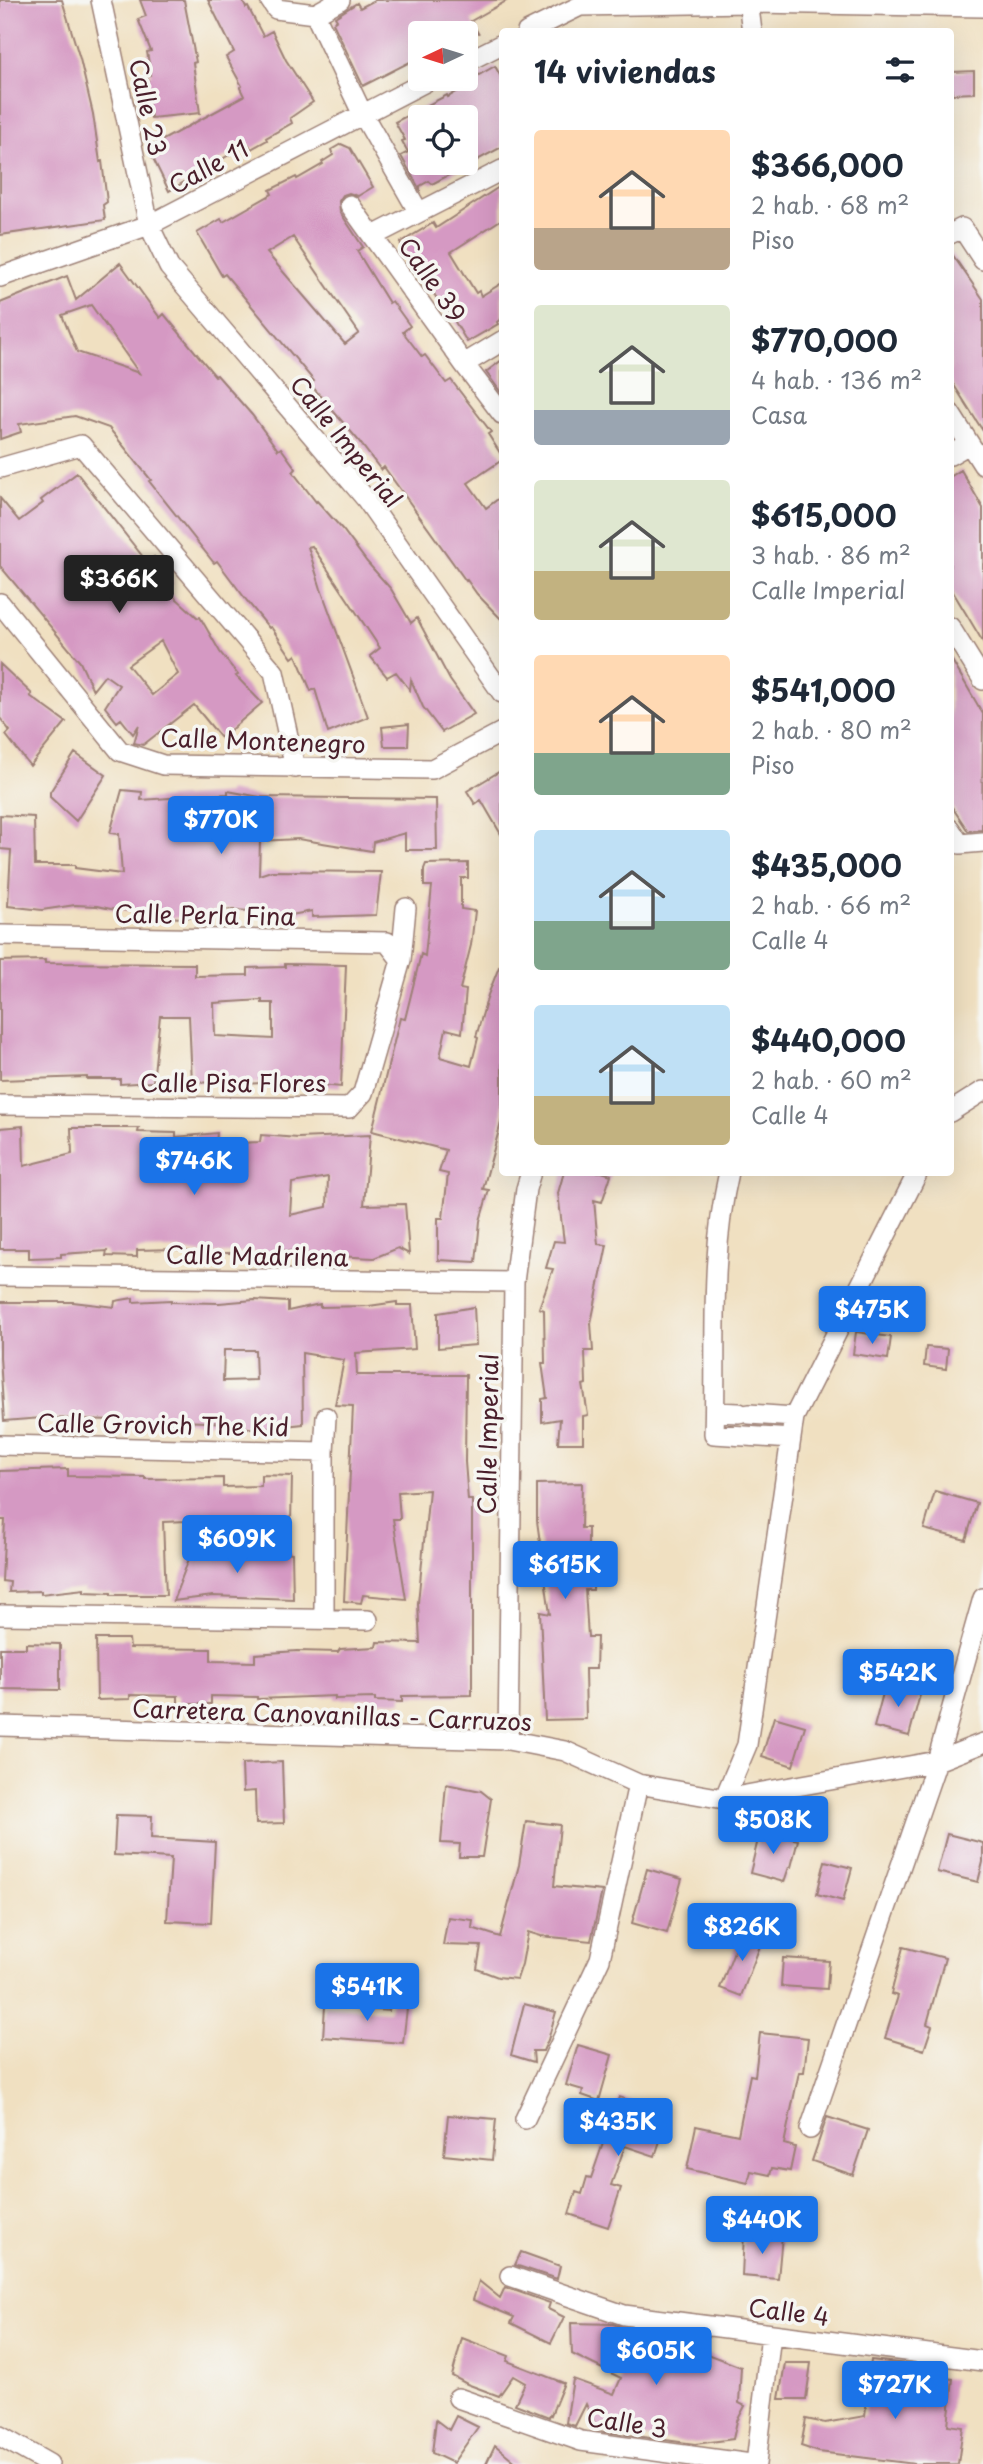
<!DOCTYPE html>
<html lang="es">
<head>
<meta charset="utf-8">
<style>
  body { margin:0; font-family:"Playpen Sans",sans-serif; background:#f2f2f3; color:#1f2937; height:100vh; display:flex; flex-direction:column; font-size:26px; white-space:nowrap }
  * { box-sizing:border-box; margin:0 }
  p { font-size:23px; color:#747a83 }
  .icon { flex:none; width:38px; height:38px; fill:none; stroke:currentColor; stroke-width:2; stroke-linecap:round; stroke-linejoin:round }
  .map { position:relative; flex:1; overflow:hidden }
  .sheet { position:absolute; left:499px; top:28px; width:455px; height:1148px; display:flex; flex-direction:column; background:#fff; border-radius:7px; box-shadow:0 7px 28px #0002 }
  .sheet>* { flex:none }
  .needle { width:46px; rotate:266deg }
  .tools { position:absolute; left:408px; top:21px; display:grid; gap:14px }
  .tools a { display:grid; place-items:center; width:70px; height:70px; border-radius:7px; background:#fff; box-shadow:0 7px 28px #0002; font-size:35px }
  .price { position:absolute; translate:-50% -60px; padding:0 16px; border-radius:7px; background:#1a73e8; color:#fff; font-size:23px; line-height:46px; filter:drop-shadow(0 2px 4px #0008) }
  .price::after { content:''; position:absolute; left:50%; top:42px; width:21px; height:16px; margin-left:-10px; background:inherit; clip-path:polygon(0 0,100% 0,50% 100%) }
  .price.active { background:#222; color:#fff }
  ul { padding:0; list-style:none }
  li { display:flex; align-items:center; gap:21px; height:175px; padding:0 35px }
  li span { display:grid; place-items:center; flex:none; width:196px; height:140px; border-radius:7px; color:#555 }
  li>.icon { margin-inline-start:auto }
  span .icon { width:84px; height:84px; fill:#fffc; stroke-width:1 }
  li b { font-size:30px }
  h2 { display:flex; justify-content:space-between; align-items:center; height:84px; padding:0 35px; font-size:30px }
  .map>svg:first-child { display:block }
  .building { fill:#d599c3; fill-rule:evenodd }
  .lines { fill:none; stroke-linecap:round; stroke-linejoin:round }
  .minor-casing { stroke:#9d8076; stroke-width:22 }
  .minor { stroke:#fff; stroke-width:19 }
  .labels { text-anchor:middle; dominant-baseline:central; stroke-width:7; stroke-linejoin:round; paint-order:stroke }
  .street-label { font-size:24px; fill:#4a1f2b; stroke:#f6f6f2 }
</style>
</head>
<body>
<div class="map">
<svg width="983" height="2464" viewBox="0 0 983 2464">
  <rect width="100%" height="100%" fill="#f6f6f2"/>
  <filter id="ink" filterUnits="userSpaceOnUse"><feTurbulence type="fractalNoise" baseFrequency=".0143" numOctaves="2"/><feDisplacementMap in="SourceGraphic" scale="14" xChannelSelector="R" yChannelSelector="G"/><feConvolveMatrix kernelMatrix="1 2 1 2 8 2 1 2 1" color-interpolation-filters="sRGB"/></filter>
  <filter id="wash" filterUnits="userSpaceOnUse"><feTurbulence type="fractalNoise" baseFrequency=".00686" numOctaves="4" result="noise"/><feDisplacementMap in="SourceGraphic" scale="28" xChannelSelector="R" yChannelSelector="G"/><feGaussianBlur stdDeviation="1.57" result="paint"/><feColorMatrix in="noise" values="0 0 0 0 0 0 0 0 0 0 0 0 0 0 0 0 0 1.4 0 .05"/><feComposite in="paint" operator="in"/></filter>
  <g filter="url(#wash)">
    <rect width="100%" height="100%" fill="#f0e0c1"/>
    <g id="blocks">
      <path class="building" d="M0,0H62L80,59L93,114L100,162L102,161L107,202L103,205L105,220L0,235Z
        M140,0H184L196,62L193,63L200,113L151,118L145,82L148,81L147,76L151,75L147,52L151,51L138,19L146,16Z
        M208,0H242L246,8L248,7L263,36L272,31L286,60L313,102L290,118L292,123L266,138L267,140L251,149L249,145L239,149L169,191L148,148L244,96L240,88L242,86L226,57L234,52Z
        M375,0H508L471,21L478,33H420V57L363,86L333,23L337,20L335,17L357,3L360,8Z
        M495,66L502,79V147L432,184L429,181L420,186V190L401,156L408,152L402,141L405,140L395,122L447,95L448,97L473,82L472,79ZM420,117H466V163H420Z
        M974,71V93L952,94V72Z
        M341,144L350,148L373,187L358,196L349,193L343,195L339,201L340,212L363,247L357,251L389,303L392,301L410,326L403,332L422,357L425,355L446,383L451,380L491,432L488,434L502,456V460L468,483L486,508L502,496V620L477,594L467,580L466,581L384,467L381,470L358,440L310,384L314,381L225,274L222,276L197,233L221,219L223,222L272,194L270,190L296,177L297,179L323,164L322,162L333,155L331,150ZM293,237L359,333L345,344L267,253Z
        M502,185V219L451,252L476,293L479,291L481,296L502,283V318L497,322L498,324L467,342L446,307L443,309L423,275L421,277L400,243L433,223L436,228Z
        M950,251L983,299V431L950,379Z
        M120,263L160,318L164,314L215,376L217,375L252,415L278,450L281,448L296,469L293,472L316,502L317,501L343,530L367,562L391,589L411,623L417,618L450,680L474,714L442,732L423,707L411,680L410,690L396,672L387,677L370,656L380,648L312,546L308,547L321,589L368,717L328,733L315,689L311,691L296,655L292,658L271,627L269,628L247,601L217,561L214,563L149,481L151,480L109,428L75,416L19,424L21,432L0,439V303L67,276L76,300ZM91,305L139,373L77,352L62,315Z
        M502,360V394L486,372Z
        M961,470L983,508V642L950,587V477Z
        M77,473L147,562L154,557L173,583L166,589L198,618L200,617L220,652L238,675L236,676L262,703L221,738L194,705L143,745L134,743L139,725L133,734L121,719L117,722L105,707L119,685L105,675L93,690L80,662L0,566V498L19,521L43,503L41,500ZM161,641L178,674L152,695L128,665Z
        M950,657L983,714L982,830L968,831L950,804Z
        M0,664L32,694L30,696L66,722L30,766L6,735L10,731L0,718Z
        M409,724L408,746H384L382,727Z
        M75,753L106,775L76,821L50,797V792Z
        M502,770V836L481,800L475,804L467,791Z
        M122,790L142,792L141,800L228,794V791L260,797L436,799L437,850H405V833L373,842L372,851L298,839L260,841L259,875L271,871L381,872L376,915L312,917V911L271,919L272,913L224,909L185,918L161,917V913L111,909L97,906L75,905L42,910L8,906L11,850L0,849V815L34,817L35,865H75V868L122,874L119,834L110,833Z
        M468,863V878H461V909L475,911L471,945L460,989L466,990L462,1033L446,1029L440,1057L471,1066L478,1038L476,1037L488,995L499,967L502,968V1119L483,1189L489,1190L480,1221L476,1262L438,1260V1218H443L448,1174L439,1172L446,1150L372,1131L400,1018L405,1019L421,954L425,956L432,886H424V869L426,864Z
        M45,960V963L195,964V976L248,975V968L285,967V964L346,965L341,1087L310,1084V1081L241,1084L192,1082L189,1016H160L153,1082L120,1084V1079H87V1077L0,1080V961ZM262,1000V1003H273V1039L215,1036L214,1003Z
        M23,1126L24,1166L72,1154L71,1128H139L138,1132L176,1133V1137L217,1133L216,1144L260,1142L261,1135L298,1138L370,1135L364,1205L405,1204L409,1254L398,1248L374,1258L316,1255L280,1250L281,1255L256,1252L200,1254L176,1249L137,1250V1257L106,1256L107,1251L61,1254V1257L29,1258V1249H0V1128ZM328,1177L327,1207L290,1215L292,1183Z
        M564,1172H602L611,1175L602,1202L594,1200L598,1244L607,1245L591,1323L593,1351H585L586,1384L583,1385L588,1415L583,1416V1443H558L560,1419L542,1422V1399L547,1398L542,1363H545L544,1310L539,1308L553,1269L546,1268L554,1241L564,1242L558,1193Z
        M133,1298V1302L171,1300V1302L219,1303L254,1300L288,1302V1311L320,1304V1307L369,1306L397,1302V1305H412L415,1349L356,1353L357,1375H466L465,1462L468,1500H472V1695L402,1696V1702L375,1701V1698L335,1699V1696L257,1699V1697L211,1696V1704H178V1696L130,1695V1699L97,1700L96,1639H129L130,1648L211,1649V1661L255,1662V1654L297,1651L338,1652L340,1649L376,1647L377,1642L420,1643L418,1603L429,1490L398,1492L400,1519H393L406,1599L363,1595L361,1603L344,1601L353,1406L335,1405L344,1360L302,1353L303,1424L258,1429L232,1426V1423L180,1421L179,1424L116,1426L115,1420L42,1418L4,1421L0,1357V1302H73L114,1307L115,1301ZM224,1350H255L256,1380L223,1381Z
        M474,1307L476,1345L438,1348V1313Z
        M856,1332L891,1337L888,1359L853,1354Z
        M926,1347L948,1349L946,1369L924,1366Z
        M68,1469V1476L145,1477V1479L223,1478V1487L261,1486V1475L292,1476L291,1523L186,1519V1521L163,1522L166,1595H111V1593L84,1592V1589L41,1594V1591L9,1592L10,1582L2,1581L5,1520H0V1471Z
        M582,1483L581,1528H588V1564L593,1563V1590H585L588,1637H597L596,1669H585L586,1719L545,1720L540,1612L550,1614L537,1521V1484Z
        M935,1491L977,1503L966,1540L924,1529Z
        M206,1546L224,1547V1555L261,1550L292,1553L293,1599L213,1596L173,1601L192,1551L206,1550Z
        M26,1643L60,1644V1690L0,1689V1648H26Z
        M886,1682L921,1691L909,1736L874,1727Z
        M774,1717L805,1726L793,1766L762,1756Z
        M282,1762L284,1823L256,1824L255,1791L243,1792L242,1764Z
        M446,1784L481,1791L491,1799L482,1857H459L460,1844L441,1843Z
        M116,1815L152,1816L151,1838L215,1842L211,1923L167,1921L171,1858L114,1855Z
        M526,1821L560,1825L554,1886L602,1891L591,1941L541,1936L528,1932L522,1964L517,1979L498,1977L477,1969L481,1946L443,1945L448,1917L473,1920L472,1928L500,1937L519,1865Z
        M760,1831L798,1840L791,1867H789L784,1882L750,1873Z
        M947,1834L983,1843V1862L978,1882L937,1872Z
        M825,1861L852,1868L843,1901L817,1894Z
        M647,1869L682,1879L667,1933L632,1923Z
        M742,1930L763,1938L741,1996L720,1988Z
        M903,1947L945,1958L927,2024L932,2026L924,2050L885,2038L898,1996L891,1994Z
        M783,1958L829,1961L827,1989L781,1986Z
        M391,1998L408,2000L403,2043L323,2037L325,2006L389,2011Z
        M524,2004L556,2012L548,2040L543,2051H533L534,2062L511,2055Z
        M760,2033L808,2038L804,2072H799L784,2144L795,2147L790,2171L772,2168L770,2175L751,2171L748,2183L687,2169L696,2126L738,2135L750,2075L755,2076Z
        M578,2045L612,2055L599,2101L582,2095L583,2090L566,2085Z
        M619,2097L669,2114L655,2156L625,2146L611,2185L621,2188L608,2227L569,2214L576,2192L582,2194L587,2177L591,2178Z
        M448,2115L496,2119L492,2160L444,2155Z
        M827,2117L868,2130L853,2175L812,2161Z
        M744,2233L782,2236L778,2279L742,2276Z
        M521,2252L560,2266L557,2279L515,2265Z
        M479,2281L500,2298L505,2287L550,2303L548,2309L564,2317L551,2343L511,2323L514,2317L473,2300Z
        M571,2323L613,2324L621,2327L624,2336L641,2338L674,2334L699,2342V2351L741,2367L739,2403L745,2406L737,2421L733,2439L695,2444L598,2431L586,2404L575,2426L566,2423L573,2379L614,2394L621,2378L572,2354Z
        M462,2338L509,2356L507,2361L564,2383L551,2415L550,2414L549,2417L515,2404L525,2383L513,2376L499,2396L467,2384L452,2376Z
        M871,2360L906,2364L905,2374L953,2379L948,2425L963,2427L958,2464H915L819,2452L801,2446L806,2419L825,2423L865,2416Z
        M785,2363H811L806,2399H779Z
        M456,2416L478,2427L453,2463L432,2453L436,2420L449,2430Z
        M495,2445L518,2464H486Z"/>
    </g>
  </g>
  <g filter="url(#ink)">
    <use href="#blocks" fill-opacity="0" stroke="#9d8076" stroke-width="2"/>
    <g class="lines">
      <g class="minor-casing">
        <path id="minor" d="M101,0L149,225L169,267L366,499L502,693
          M270,0L276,9L315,14L362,113L418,211
          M748,0L752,32
          M315,14L340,0
          M527,32L580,6L748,3L983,7
          M466,62L502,44
          M350,205L464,364L502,414
          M950,234L962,228L983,260
          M373,236L502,170
          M0,277L149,225L431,79
          M464,364L502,341
          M950,413L983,465
          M950,455L969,444
          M0,468L81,445L274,672L295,768
          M0,603L120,751L163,765L432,769L502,732
          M950,627L983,680
          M950,829L960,844L983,842
          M0,935L387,942L401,960
          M0,1105L349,1108L363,1093L401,960L406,908
          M950,1112L983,1091
          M729,1172C709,1258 717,1347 714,1434L791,1439
          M0,1276L514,1282
          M715,1412L739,1413
          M749,1414L794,1417
          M0,1445L324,1452
          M0,1615L368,1620
          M324,1619V1452L326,1417
          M0,1726L508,1740L565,1751L638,1784L724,1799L937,1761L983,1743
          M508,1740L514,1282L526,1189L531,1172
          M724,1799L747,1745L794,1417L918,1172
          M525,2119L600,1959L638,1784
          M810,2129L937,1761L983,1598
          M510,2276L624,2315L983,2361
          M458,2398L581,2441L751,2464
          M0,2436L49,2464
          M756,2464L771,2334"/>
      </g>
      <use href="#minor" class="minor"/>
    </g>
  </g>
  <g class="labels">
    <g class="street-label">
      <text transform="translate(149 107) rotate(78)">Calle 23</text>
      <text transform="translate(208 166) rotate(-28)">Calle 11</text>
      <text transform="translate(433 279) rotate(55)">Calle 39</text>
      <text transform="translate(347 441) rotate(51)">Calle Imperial</text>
      <text transform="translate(263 740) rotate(2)">Calle Montenegro</text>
      <text transform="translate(205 914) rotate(1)">Calle Perla Fina</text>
      <text x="233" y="1082">Calle Pisa Flores</text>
      <text transform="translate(257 1255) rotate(1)">Calle Madrilena</text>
      <text transform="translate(163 1424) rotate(1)">Calle Grovich The Kid</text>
      <text transform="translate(487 1434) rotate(-89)">Calle Imperial</text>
      <text transform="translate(332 1714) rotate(2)">Carretera Canovanillas - Carruzos</text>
      <text transform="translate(789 2311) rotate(7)">Calle 4</text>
      <text transform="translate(627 2422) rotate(9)">Calle 3</text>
    </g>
  </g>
</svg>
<div class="tools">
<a><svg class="needle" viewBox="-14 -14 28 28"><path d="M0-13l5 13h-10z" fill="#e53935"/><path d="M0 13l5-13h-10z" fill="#747a83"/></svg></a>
<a><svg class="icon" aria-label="locate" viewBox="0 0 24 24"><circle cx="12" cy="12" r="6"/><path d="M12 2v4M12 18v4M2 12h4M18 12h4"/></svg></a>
</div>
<b class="price active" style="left:119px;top:615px">$366K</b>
<b class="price" style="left:221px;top:856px">$770K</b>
<b class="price" style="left:194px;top:1197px">$746K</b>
<b class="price" style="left:872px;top:1346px">$475K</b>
<b class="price" style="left:237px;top:1575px">$609K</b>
<b class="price" style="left:565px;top:1601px">$615K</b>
<b class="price" style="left:898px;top:1709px">$542K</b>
<b class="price" style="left:773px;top:1856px">$508K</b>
<b class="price" style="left:742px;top:1963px">$826K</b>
<b class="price" style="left:367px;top:2023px">$541K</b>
<b class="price" style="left:618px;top:2158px">$435K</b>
<b class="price" style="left:762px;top:2256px">$440K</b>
<b class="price" style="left:656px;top:2387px">$605K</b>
<b class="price" style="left:895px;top:2421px">$727K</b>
<section class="sheet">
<h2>14 viviendas<svg class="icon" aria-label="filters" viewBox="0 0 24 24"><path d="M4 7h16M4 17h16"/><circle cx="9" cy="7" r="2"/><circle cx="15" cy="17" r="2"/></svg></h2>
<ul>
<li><span style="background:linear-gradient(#ffd9b3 70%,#b9a48a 0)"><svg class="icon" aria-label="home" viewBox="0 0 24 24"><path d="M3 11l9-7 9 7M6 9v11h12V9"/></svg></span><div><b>$366,000</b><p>2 hab. · 68 m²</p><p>Piso</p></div></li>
<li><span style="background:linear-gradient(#dfe7d0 75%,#9aa5b1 0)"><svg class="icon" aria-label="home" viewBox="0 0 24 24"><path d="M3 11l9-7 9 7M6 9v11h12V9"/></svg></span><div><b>$770,000</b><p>4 hab. · 136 m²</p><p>Casa</p></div></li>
<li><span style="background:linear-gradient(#dfe7d0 65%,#c2b280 0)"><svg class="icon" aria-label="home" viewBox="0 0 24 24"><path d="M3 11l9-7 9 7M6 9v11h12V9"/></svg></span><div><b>$615,000</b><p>3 hab. · 86 m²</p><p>Calle Imperial</p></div></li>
<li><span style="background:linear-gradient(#ffd9b3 70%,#7fa58c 0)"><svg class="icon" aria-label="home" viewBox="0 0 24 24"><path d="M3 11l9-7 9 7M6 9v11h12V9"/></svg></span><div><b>$541,000</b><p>2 hab. · 80 m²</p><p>Piso</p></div></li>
<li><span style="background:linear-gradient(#bfe0f5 65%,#7fa58c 0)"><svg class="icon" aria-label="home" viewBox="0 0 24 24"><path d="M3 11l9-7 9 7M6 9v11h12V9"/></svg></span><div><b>$435,000</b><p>2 hab. · 66 m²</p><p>Calle 4</p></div></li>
<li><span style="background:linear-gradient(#bfe0f5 65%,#c2b280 0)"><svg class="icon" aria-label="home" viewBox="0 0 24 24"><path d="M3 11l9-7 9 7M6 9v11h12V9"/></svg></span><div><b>$440,000</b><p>2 hab. · 60 m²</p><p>Calle 4</p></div></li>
</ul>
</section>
</div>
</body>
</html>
